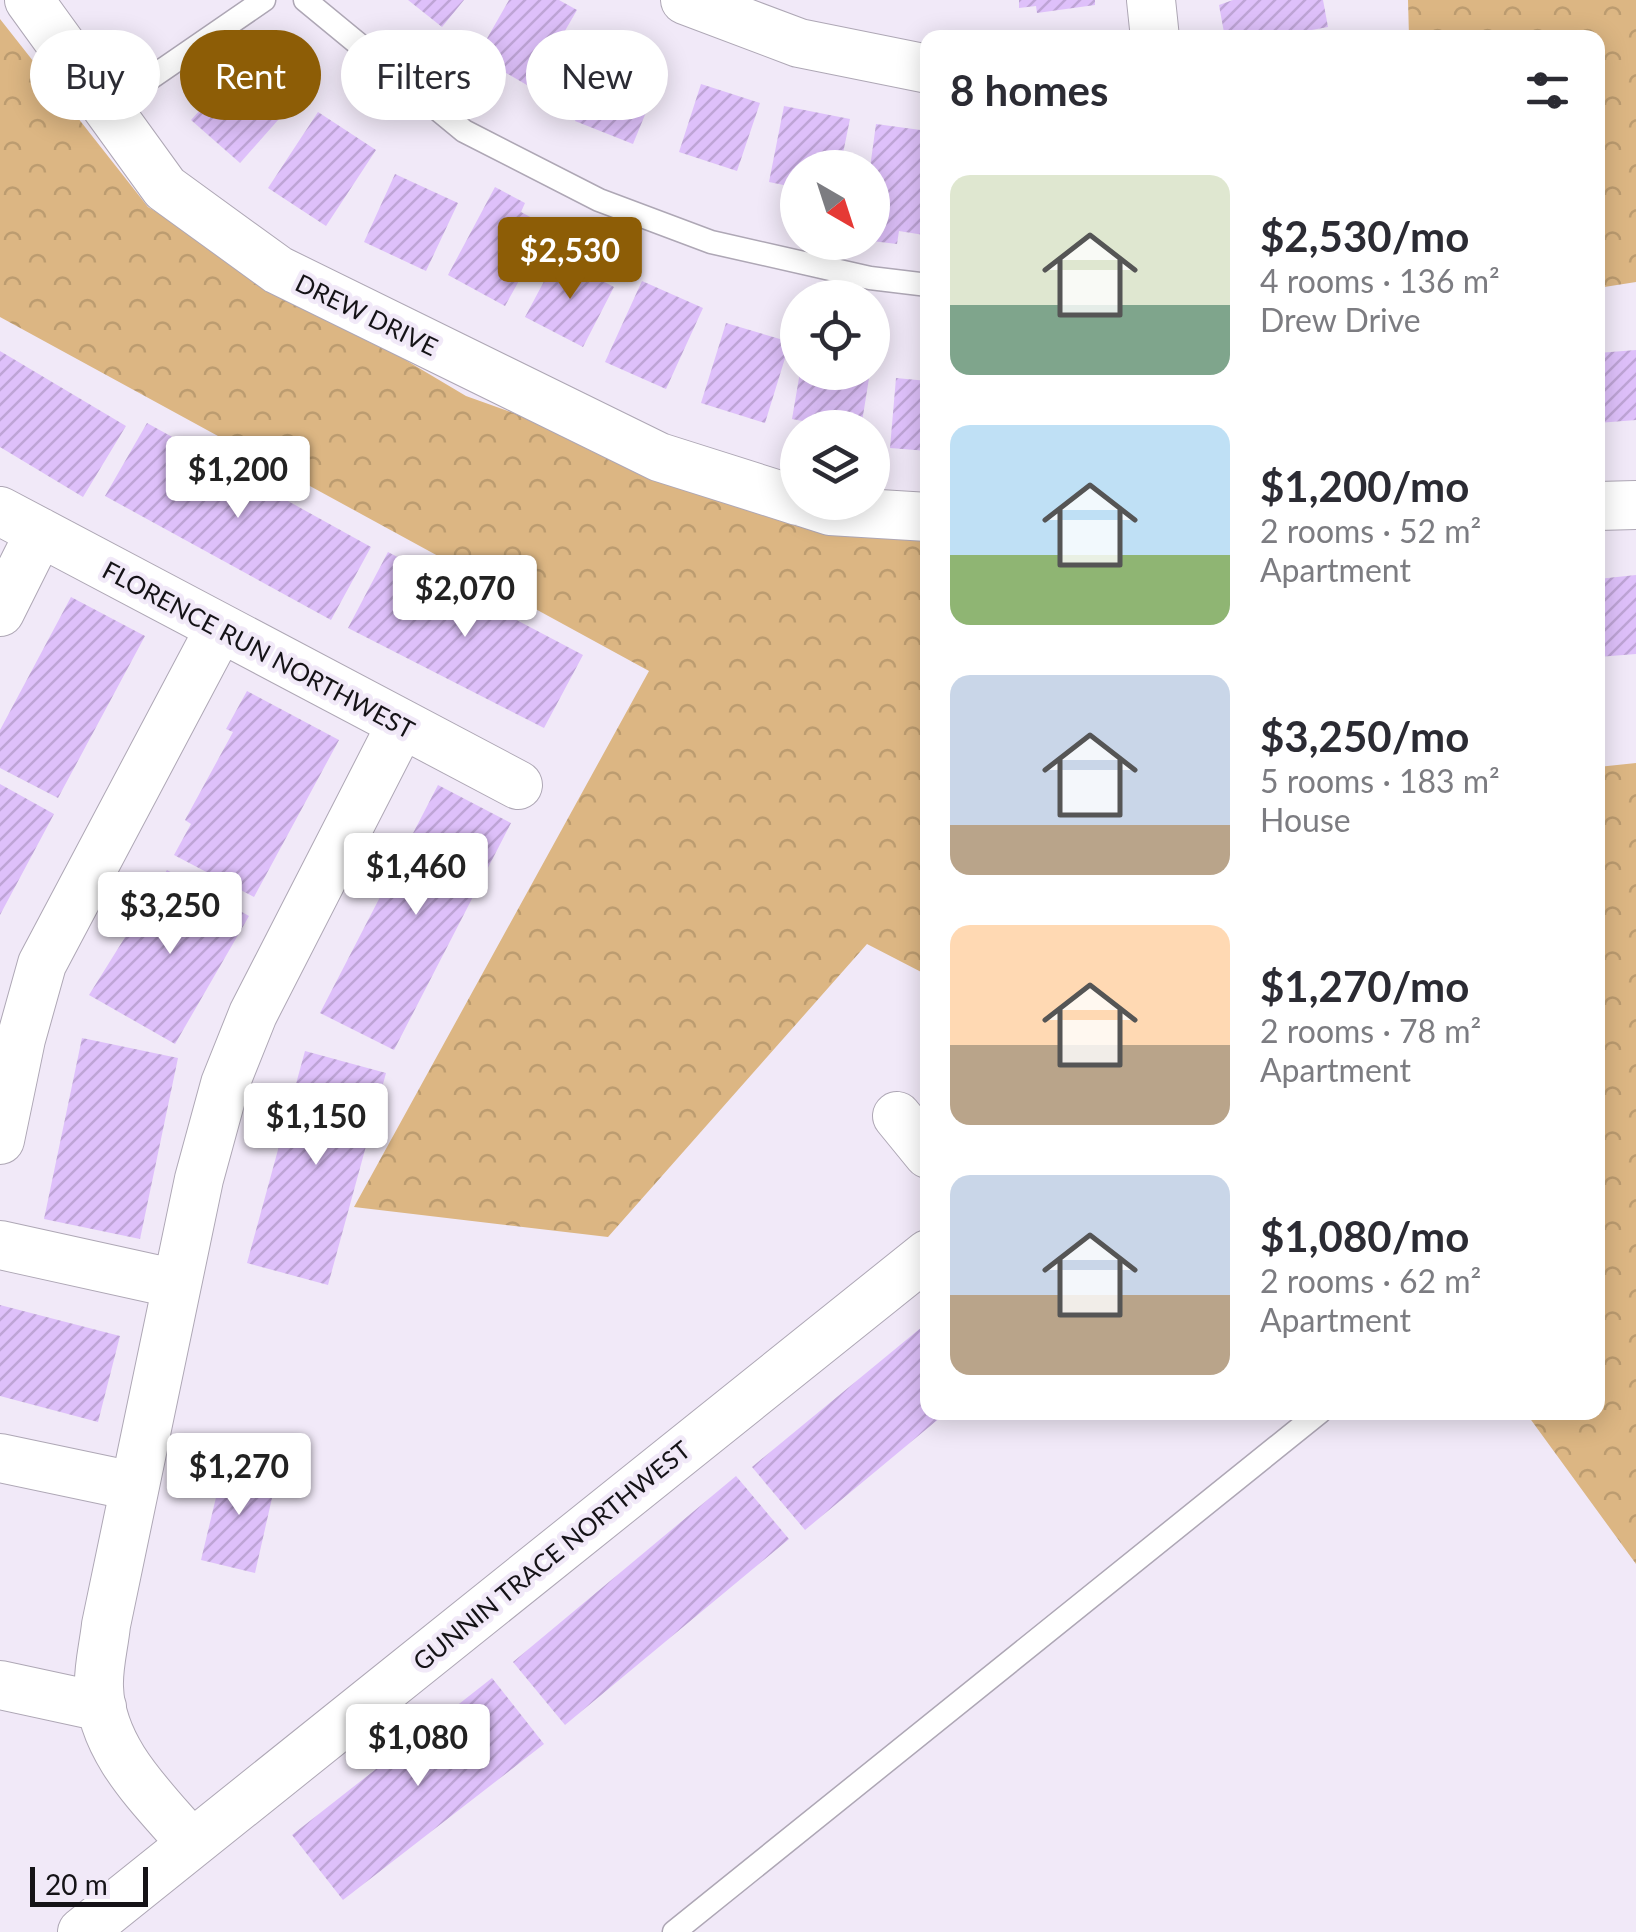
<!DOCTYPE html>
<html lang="en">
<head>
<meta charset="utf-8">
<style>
  body { margin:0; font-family:Lato,sans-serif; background:#f7f7f7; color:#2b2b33; height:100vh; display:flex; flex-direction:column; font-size:38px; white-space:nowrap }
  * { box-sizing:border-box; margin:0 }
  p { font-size:32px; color:#7c7c81 }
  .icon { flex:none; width:55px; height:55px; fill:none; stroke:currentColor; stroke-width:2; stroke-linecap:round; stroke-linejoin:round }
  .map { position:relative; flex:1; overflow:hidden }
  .drawer { position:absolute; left:920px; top:30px; width:685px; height:1390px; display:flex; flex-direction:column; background:#fff; border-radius:20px; box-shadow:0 5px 25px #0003 }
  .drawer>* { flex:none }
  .top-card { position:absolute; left:30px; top:30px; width:740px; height:90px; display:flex; gap:20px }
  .needle { width:65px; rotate:141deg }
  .controls { position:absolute; left:780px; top:150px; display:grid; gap:20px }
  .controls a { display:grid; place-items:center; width:110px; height:110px; border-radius:50%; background:#fff; box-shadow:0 5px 25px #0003; font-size:50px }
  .scale { position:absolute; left:30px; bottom:25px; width:118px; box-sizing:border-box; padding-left:10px; border:5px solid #151317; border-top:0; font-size:28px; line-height:35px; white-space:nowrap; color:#151317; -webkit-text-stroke:8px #f1e9f8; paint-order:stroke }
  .price { position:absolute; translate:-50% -85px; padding:0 22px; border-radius:10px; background:#fff; color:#222; font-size:32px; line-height:65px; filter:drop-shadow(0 2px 5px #0008) }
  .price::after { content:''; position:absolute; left:50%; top:60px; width:30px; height:22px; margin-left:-15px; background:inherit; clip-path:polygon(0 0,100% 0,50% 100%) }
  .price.active { background:#8d5d06; color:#fff }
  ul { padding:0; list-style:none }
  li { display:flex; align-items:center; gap:30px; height:250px; padding:0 30px }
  li span { display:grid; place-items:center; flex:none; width:280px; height:200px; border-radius:20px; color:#555 }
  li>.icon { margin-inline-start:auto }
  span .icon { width:120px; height:120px; fill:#fffc; stroke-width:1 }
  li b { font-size:42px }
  h2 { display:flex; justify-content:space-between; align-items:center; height:120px; padding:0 30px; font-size:42px }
  .pill { padding:0 35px; border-radius:45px; background:#fff; box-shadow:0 5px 25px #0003; font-size:35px; line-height:90px }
  .pill.active { background:#8d5d06; color:#fff }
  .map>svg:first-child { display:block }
  .forest { fill:url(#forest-crowns) }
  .building { fill:url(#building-hatch) }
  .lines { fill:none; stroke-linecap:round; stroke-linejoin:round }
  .service-casing { stroke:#aea7b5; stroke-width:25 }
  .minor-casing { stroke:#aea7b5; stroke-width:50 }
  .service { stroke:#fff; stroke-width:22 }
  .minor { stroke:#fff; stroke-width:48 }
  .labels { text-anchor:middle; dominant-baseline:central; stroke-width:9; stroke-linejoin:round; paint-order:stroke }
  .street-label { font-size:25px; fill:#151317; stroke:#f1e9f8 }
</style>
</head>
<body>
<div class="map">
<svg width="1636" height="1932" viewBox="0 0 1636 1932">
  <defs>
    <pattern id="forest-crowns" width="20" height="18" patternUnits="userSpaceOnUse" patternTransform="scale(2.5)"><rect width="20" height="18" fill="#dcb683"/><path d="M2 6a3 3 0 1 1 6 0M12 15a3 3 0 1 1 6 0" fill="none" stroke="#bc9c70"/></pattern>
    <pattern id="building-hatch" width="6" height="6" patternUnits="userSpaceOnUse" patternTransform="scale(2.5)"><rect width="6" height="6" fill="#dec0fa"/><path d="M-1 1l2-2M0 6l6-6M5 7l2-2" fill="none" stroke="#bea4d6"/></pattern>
  </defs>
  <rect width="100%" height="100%" fill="#f1e9f8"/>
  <path class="forest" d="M1408,0H1636V282L1598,288V38L1409,37Z
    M0,19L148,207L466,396L816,521L927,542V975L867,944L608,1237L354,1207L649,671L0,317Z
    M1636,763V1564L1526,1413L1598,1412V767Z"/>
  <path class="building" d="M408,0H464L442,27Z
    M509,0H559L577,10L532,88L477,56Z
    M1019,0H1095V5L1037,13L1036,6L1019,8Z
    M1233,0H1323L1328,27L1269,38H1225L1219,5Z
    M261,43L280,60L287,52L316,77L240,163L191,120Z
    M606,43L665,66L633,144L575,121Z
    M701,84L760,103L737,171L679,152Z
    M784,106L850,119L840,168H798V188L769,182Z
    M318,112L376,150L326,226L268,188Z
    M876,124L928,131V211L924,235L899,231L897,244L872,241L870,168Z
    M395,174L458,203L426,271L364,242Z
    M495,187L525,203L521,212L549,227L505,306L448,275Z
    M557,257L614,287L583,347L525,317Z
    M642,281L703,308L666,389L605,362Z
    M726,323L790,342L765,423L701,403Z
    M1636,350V420L1598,423V353Z
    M0,351L126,426L83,497L0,447Z
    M800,372H870L861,428H812L813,423L792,419Z
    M896,378L928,381V451L890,448Z
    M147,423L371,547L331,620L105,496Z
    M388,552L583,655L544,728L348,628Z
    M1636,575V654L1598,657V579Z
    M71,597L145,636L58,798L0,768V730Z
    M247,691L339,740L254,897L174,855L191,824L185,820L233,732L226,729Z
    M0,784L54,814L0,915Z
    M438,785L511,823L394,1050L320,1013Z
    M167,870L249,916L175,1044L89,995Z
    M82,1038L178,1058L140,1239L44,1219Z
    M305,1051L386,1073L328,1285L247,1263Z
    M0,1305L120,1336L98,1422L0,1396Z
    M928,1322V1412H947L805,1530L752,1467Z
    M224,1464L277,1476L255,1573L201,1560Z
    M736,1476L789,1539L565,1725L513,1662Z
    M492,1678L544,1744L343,1900L292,1835Z"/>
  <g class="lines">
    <g class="service-casing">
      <path id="service" d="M305,0L464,131L599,200L711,242L870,278L928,285
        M107,108L264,0
        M674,1932L1320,1412"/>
    </g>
    <g class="minor-casing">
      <path id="minor" d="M29,0L165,188L278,270L659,457L798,501
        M685,0L799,43L928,69
        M1151,0L1155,38
        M802,502L830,511L928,517
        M1598,506L1636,505
        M0,511L518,785
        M0,612L40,532
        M897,1116L928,1154
        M0,1140L21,1039L42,964L220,628
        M0,1245L177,1284
        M0,1458L133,1486
        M0,1685L102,1707
        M191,1843C153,1798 101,1751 99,1687C98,1667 104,1645 106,1625L199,1179L225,1084L253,1014L401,725
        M82,1932L928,1254"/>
    </g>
    <use href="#service" class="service"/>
    <use href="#minor" class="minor"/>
  </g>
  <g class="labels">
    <g class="street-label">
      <text transform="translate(367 314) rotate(26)">DREW DRIVE</text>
      <text transform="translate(259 649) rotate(28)">FLORENCE RUN NORTHWEST</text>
      <text transform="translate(551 1555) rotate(-39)">GUNNIN TRACE NORTHWEST</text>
    </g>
  </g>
</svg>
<div class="controls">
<a><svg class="needle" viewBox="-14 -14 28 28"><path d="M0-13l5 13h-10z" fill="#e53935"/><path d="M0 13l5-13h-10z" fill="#7c7c81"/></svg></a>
<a><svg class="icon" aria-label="locate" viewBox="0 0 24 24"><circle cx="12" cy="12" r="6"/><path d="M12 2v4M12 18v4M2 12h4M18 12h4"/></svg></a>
<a><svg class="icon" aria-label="layers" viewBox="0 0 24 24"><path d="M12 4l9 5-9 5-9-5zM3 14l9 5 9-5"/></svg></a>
</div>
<div class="scale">20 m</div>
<b class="price active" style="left:570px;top:302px">$2,530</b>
<b class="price" style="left:238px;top:521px">$1,200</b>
<b class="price" style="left:465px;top:640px">$2,070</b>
<b class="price" style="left:416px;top:918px">$1,460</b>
<b class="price" style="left:170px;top:957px">$3,250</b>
<b class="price" style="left:316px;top:1168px">$1,150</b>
<b class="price" style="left:239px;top:1518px">$1,270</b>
<b class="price" style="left:418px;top:1789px">$1,080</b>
<div class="top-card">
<a class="pill">Buy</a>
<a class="pill active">Rent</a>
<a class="pill">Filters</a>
<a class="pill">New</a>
</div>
<section class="drawer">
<h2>8 homes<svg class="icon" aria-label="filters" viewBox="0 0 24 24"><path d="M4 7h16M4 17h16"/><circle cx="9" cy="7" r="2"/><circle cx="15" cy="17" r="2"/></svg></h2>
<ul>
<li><span style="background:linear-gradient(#dfe7d0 65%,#7fa58c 0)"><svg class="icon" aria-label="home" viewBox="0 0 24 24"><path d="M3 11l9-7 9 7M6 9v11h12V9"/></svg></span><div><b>$2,530/mo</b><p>4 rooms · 136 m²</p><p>Drew Drive</p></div></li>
<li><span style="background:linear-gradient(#bfe0f5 65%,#8fb573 0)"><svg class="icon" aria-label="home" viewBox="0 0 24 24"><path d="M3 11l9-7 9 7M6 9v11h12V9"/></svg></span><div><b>$1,200/mo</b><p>2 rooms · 52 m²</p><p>Apartment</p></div></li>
<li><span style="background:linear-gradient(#c9d6e8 75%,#b9a48a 0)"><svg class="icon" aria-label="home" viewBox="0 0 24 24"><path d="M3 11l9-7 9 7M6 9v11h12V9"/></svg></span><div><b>$3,250/mo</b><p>5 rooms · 183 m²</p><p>House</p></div></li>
<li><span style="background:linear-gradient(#ffd9b3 60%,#b9a48a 0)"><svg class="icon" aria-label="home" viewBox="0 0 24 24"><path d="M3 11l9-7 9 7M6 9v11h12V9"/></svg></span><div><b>$1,270/mo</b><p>2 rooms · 78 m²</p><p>Apartment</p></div></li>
<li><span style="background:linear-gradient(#c9d6e8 60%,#b9a48a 0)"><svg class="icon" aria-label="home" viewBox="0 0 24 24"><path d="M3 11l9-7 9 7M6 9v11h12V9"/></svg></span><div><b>$1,080/mo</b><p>2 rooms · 62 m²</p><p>Apartment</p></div></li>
</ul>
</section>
</div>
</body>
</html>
